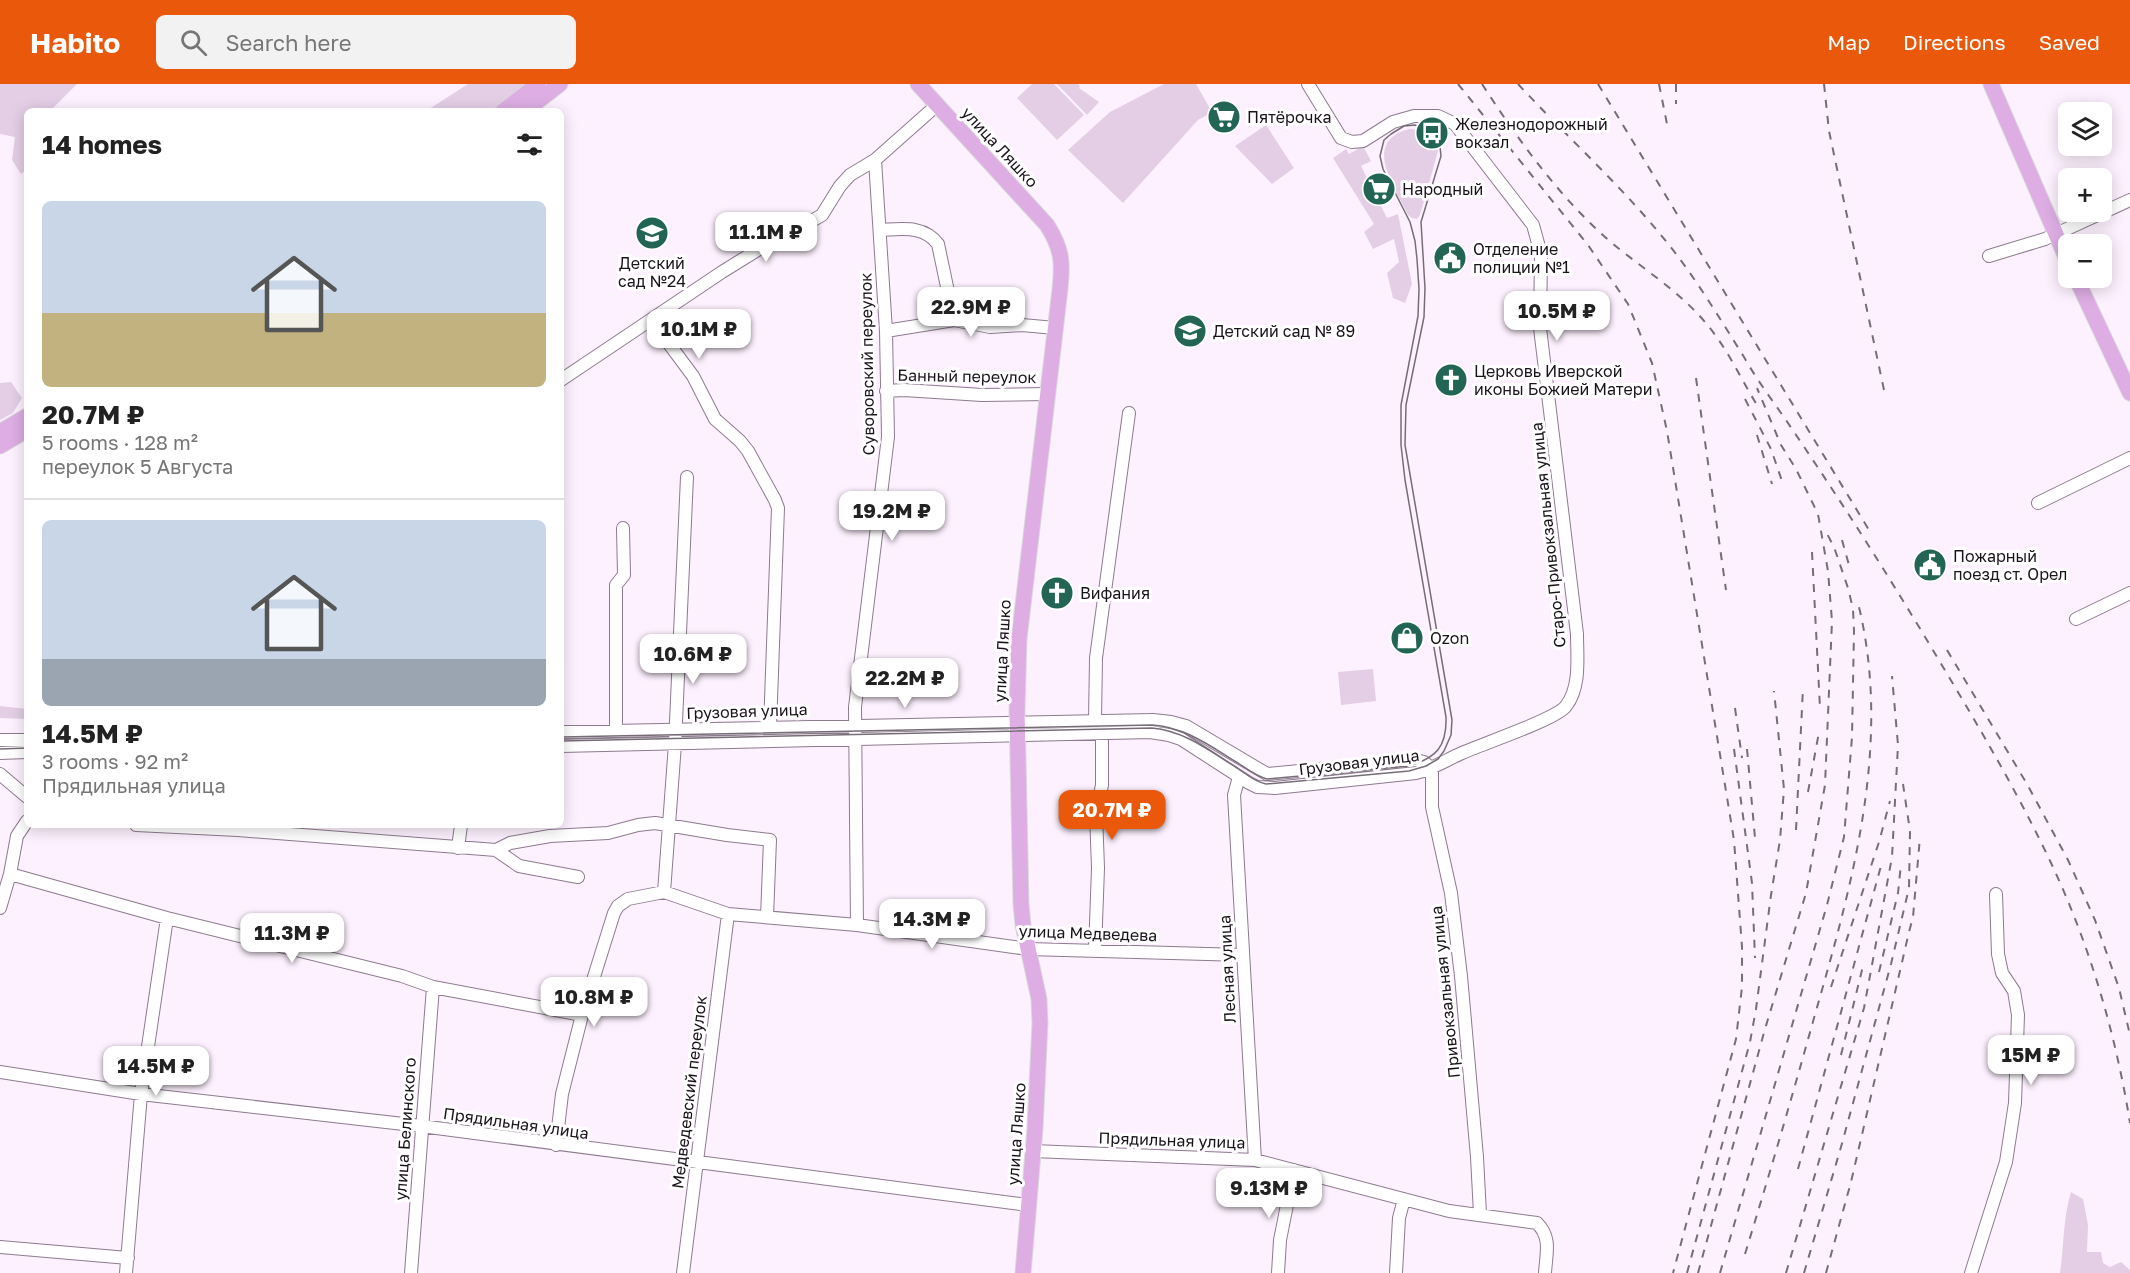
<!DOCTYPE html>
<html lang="en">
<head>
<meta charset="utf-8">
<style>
  body { margin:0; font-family:"Golos Text",sans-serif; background:#f2f2f2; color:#222; height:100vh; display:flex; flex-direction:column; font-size:22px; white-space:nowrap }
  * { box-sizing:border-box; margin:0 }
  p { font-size:20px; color:#767676 }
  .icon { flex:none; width:33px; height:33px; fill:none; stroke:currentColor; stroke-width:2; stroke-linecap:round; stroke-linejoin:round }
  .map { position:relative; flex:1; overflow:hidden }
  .sheet { position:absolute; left:24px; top:24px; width:540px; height:720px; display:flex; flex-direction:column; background:#fff; border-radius:9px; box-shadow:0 3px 15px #0003 }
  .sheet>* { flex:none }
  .tools { position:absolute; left:2058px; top:18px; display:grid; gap:12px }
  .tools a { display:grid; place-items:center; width:54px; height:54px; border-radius:9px; background:#fff; box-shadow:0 3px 15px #0003; font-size:30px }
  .price { position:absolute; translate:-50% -51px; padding:0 14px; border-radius:12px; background:#fff; color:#222; font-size:20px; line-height:39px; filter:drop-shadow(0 2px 3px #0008) }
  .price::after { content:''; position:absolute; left:50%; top:36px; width:18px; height:14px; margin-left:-9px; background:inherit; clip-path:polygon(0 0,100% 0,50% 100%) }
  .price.on { background:#ea580c; color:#fff }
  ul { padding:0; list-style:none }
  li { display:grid; align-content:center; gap:12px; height:318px; padding:0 18px }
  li+li { border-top:2px solid #e0e0e0 }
  li span { display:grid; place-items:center; height:186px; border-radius:9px; color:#555 }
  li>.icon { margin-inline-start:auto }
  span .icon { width:108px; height:108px; fill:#fffc; stroke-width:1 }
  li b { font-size:26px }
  h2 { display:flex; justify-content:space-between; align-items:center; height:72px; padding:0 18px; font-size:26px }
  header { display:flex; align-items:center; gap:36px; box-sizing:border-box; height:84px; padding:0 30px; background:#ea580c; color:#fff }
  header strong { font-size:28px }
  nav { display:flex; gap:33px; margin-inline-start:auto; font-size:21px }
  .search { width:420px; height:54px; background:#f2f2f2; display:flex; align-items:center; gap:15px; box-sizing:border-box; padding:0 21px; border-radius:9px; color:#767676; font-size:22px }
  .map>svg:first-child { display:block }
  .green { fill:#e3cee5 }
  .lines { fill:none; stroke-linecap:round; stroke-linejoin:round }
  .minor-casing { stroke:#8d7a8f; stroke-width:14 }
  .major-casing { stroke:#dad9db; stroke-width:17 }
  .minor { stroke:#fff; stroke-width:12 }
  .major { stroke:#ddade3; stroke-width:15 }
  .tram { stroke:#766d77; stroke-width:1.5 }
  .rail { stroke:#766d77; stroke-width:2; stroke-dasharray:8 8; stroke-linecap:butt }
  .labels { text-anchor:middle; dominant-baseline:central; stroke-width:6; stroke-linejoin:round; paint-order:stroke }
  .poi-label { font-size:16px; fill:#1a131b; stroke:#fff; text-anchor:start }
  .street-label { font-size:16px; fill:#1a131b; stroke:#fff }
</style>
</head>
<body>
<header>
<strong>Habito</strong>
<div class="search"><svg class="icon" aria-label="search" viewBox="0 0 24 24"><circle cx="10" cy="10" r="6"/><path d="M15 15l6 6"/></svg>Search here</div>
<nav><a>Map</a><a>Directions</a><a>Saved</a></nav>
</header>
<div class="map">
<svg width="2130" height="1189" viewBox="0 0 2130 1189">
  <rect width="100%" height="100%" fill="#fef1ff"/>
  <path class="green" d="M0,0H77L50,27H27V85L21,90L12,76L15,53L0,50Z
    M468,0H527L491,27H426Z
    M1032,0H1054L1084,31L1057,56L1017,14Z
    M1057,0H1078L1080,2L1079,4L1099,18L1087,31Z
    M1164,0H1196L1212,28L1198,36L1123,119L1068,66L1110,28Z
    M1266,41L1294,84L1272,100L1235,62Z
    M1409,45C1425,46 1433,51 1438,67L1420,131L1417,135L1412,134L1408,131C1395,103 1361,58 1409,45Z
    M1363,62L1371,77L1361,82L1387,134L1398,130L1412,200L1405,219L1393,214L1387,189L1399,178L1394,155L1373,165L1364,148L1374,140L1333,74L1346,65L1349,70Z
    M11,298L22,314L13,329L0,336V299Z
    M1373,585L1376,617L1341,621L1338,588Z
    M0,622L27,625V635L0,634Z
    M2071,1108L2083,1115L2088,1141L2087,1168H2101L2103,1179L2110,1183L2121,1178L2130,1186V1189H2060C2064,1162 2063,1134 2071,1108Z"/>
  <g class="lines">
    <g class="minor-casing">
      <path id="minor" d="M881,146C902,145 924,141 938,160L954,236
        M1989,172L2045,155L2130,116
        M652,237L693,292L715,335L740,357L748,367L775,416L778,424L770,643
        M886,247L954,236L990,243L1022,241L1055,244
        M561,296L722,188L793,144L810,138L822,131L840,102L850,91L875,76L937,21
        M886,307L904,306L982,311L1047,310
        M2038,419L2130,374
        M2076,535L2130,509
        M1095,636L1096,574L1129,329
        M616,646V501L624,491L623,444
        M561,648L1153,636L1171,638L1186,642L1267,690L1416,676L1424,678L1432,685
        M0,656H27
        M561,662L1150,648L1169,651L1181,655L1249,699L1257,703L1275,704L1416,689C1433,685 1446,676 1462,669C1482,660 1557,635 1566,622C1581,603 1577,572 1577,550L1540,244L1541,170L1533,141L1455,40L1438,32H1414L1393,38L1363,57L1352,58L1341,54L1308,0
        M0,669L27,668
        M1432,685V723L1451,809L1461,892L1477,1073L1480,1130
        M0,690L27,713
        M1239,693L1234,711L1255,1076
        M136,741L238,746L496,766L519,782L578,793
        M458,764L461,741
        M496,766L510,759L550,752L608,749L638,741L655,739L727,751L770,756L767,833
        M10,790L167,834L402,892L433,903L582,931
        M664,808L675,660L687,393
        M0,824L10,790L17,752L27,737
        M857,841L855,623L888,353L886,247L875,76
        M1095,867L1098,784L1096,729L1102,701V649
        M0,988L141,1010L421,1042L1028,1121
        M556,1061L562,1010L582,931L614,829L618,822L628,815L664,808L728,830L857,841L1028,865L1243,871
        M1033,1067L1255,1076L1449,1127L1537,1139C1552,1154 1546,1170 1545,1189
        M0,1163L128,1174
        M126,1189L141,1010L167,834
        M411,1189L433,903
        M683,1189L728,830
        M1278,1189L1280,1156L1294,1086
        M1396,1189L1399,1134L1404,1115
        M1971,1189L2006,1078L2015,1019L2018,931L2014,907L2002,889L1998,870L1996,810"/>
    </g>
    <g class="major-casing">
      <path id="major" d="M918,0L1047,141C1062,165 1063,178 1060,205L1019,555L1017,626L1021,820L1023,841L1039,915L1040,939L1035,1045L1023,1189
        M1991,0L2068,178
        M503,27L538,0
        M525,27L560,0
        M2076,194L2130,309
        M0,348L27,332
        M0,362L27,346"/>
    </g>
    <use href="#minor" class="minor"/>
    <use href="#major" class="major"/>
    <path class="tram" d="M561,653L1152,641C1185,643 1210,662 1238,679C1247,685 1256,692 1267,695L1409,682C1436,674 1447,663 1446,633L1405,396L1401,361V321L1418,232L1419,205L1417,175L1415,157L1410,138L1383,85L1380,72L1384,56L1391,50L1404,42L1415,41L1432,49L1440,63L1441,72L1421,138L1425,204L1424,233L1406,321L1405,361L1452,636L1451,651L1444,667L1438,675L1426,682L1409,687L1266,700C1255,698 1246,690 1237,684C1210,667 1185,647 1152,644L561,657
      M0,665L27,664"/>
    <path class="rail" d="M1458,0L1588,161L1628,220L1652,279L1667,347L1734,756L1742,863V903L1736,955L1673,1189
      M1482,0C1517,54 1557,110 1605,153C1639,183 1681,207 1709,243C1728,266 1741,295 1757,321
      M1518,0C1568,54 1624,104 1669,161C1697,196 1720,235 1744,273C1758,298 1776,321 1792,345C1845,423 1895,502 1943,583C1982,648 2020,713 2052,781C2090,862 2116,951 2130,1039
      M1598,0L1869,446
      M1659,0L1667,40
      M1676,0V20
      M1824,0L1829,47L1884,306
      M1696,294L1726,506
      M1745,315L1771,365L1783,400
      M1757,351L1772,400
      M1842,456L1849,481
      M1812,468L1820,624
      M1947,566L2027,700L2068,776L2095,836L2119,904L2130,951
      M1735,624L1742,674
      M1734,665L1752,799L1755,874
      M1747,665L1755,754
      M1808,708L1819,648
      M1796,746L1803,604
      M1879,888L1898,809L1901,780
      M1831,903L1879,758L1890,717
      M1841,971L1864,878
      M1798,1085L1881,782
      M1745,1170C1769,1092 1792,1013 1814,934C1852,801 1892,661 1859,523
      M1687,1189L1750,958L1756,925L1771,811L1780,756L1784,705L1774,607
      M1698,1189L1765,945L1806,809L1825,701L1832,537L1828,487L1818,430L1796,385L1781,361L1757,304
      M1720,1189L1827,821L1844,753L1852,653L1854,547L1853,525L1848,504L1834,463L1824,444
      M1786,1189L1864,924L1892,773L1898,661L1892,592
      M1804,1189L1841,1063L1891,880L1909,804L1910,747L1903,700
      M1826,1189L1851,1098L1909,848L1913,833L1920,753"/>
  </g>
  <defs>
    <g id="supermarket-disc" transform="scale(1.725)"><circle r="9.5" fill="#236554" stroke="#fff"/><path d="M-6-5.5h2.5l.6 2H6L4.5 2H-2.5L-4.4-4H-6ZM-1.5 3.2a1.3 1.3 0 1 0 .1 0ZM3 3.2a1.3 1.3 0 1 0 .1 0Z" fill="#fff"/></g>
    <g id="bus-disc" transform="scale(1.725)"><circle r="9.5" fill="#236554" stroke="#fff"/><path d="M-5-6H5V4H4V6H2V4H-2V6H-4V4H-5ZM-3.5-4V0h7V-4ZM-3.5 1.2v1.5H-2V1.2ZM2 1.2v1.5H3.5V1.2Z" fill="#fff"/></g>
    <g id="school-disc" transform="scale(1.725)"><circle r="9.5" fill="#236554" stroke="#fff"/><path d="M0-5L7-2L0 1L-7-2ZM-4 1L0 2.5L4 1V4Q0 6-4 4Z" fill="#fff"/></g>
    <g id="civic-disc" transform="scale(1.725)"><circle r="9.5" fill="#236554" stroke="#fff"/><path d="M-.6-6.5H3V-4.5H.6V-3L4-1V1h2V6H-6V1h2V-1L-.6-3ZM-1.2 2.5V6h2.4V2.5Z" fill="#fff"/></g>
    <g id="church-disc" transform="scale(1.725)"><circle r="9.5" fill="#236554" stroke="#fff"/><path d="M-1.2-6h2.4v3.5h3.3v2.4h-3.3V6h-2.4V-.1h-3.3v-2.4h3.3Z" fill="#fff"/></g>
    <g id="shop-disc" transform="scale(1.725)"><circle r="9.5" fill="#236554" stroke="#fff"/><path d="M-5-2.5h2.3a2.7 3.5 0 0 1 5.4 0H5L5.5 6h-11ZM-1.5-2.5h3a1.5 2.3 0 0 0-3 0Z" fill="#fff"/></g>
  </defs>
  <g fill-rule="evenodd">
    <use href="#supermarket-disc" x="1224" y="33"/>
    <use href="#bus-disc" x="1432" y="49"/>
    <use href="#supermarket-disc" x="1379" y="105"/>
    <use href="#school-disc" x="652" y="149"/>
    <use href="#civic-disc" x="1450" y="174"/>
    <use href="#school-disc" x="1190" y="247"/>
    <use href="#church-disc" x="1451" y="296"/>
    <use href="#civic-disc" x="1930" y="481"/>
    <use href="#church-disc" x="1057" y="509"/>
    <use href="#shop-disc" x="1407" y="554"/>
  </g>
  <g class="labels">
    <g class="poi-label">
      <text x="1247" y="33">Пятёрочка</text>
      <text x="1455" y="40">Железнодорожный<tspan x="1455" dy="18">вокзал</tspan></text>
      <text x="1402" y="105">Народный</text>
      <text x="1473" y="165">Отделение<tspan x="1473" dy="18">полиции №1</tspan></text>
      <text x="652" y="179" text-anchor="middle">Детский<tspan x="652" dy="18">сад №24</tspan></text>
      <text x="1213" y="247">Детский сад № 89</text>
      <text x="1474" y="287">Церковь Иверской<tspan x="1474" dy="18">иконы Божией Матери</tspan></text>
      <text x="1953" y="472">Пожарный<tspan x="1953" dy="18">поезд ст. Орел</tspan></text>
      <text x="1080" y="509">Вифания</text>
      <text x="1430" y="554">Ozon</text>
    </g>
    <g class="street-label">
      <text transform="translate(1000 63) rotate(47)">улица Ляшко</text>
      <text transform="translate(867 280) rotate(-91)">Суворовский переулок</text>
      <text transform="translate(967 292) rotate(1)">Банный переулок</text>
      <text transform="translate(1548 451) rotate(-96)">Старо-Привокзальная улица</text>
      <text transform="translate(1002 567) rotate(-87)">улица Ляшко</text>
      <text transform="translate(747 627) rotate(-2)">Грузовая улица</text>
      <text transform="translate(1359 678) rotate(-7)">Грузовая улица</text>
      <text transform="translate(1088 849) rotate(2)">улица Медведева</text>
      <text transform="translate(1227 885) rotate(-93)">Лесная улица</text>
      <text transform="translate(1445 908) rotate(-96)">Привокзальная улица</text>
      <text transform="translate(689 1008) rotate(-83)">Медведевский переулок</text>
      <text transform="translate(516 1039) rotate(8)">Прядильная улица</text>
      <text transform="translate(405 1045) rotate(-86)">улица Белинского</text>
      <text transform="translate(1016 1050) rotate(-86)">улица Ляшко</text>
      <text transform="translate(1172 1056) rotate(2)">Прядильная улица</text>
    </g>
  </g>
</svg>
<div class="tools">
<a><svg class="icon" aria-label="layers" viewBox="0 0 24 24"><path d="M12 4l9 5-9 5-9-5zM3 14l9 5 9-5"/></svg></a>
<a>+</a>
<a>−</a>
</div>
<b class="price" style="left:766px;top:179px">11.1M ₽</b>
<b class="price" style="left:971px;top:254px">22.9M ₽</b>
<b class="price" style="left:1557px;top:258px">10.5M ₽</b>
<b class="price" style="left:699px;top:276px">10.1M ₽</b>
<b class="price" style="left:892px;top:458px">19.2M ₽</b>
<b class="price" style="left:693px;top:601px">10.6M ₽</b>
<b class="price" style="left:905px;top:625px">22.2M ₽</b>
<b class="price on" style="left:1112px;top:757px">20.7M ₽</b>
<b class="price" style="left:932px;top:866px">14.3M ₽</b>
<b class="price" style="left:292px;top:880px">11.3M ₽</b>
<b class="price" style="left:594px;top:944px">10.8M ₽</b>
<b class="price" style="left:2031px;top:1002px">15M ₽</b>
<b class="price" style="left:156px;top:1013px">14.5M ₽</b>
<b class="price" style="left:1269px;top:1135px">9.13M ₽</b>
<section class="sheet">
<h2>14 homes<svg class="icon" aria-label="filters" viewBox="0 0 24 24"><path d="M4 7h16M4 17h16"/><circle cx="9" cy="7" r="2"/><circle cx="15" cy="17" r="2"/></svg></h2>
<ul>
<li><span style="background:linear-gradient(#c9d6e8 60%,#c2b280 0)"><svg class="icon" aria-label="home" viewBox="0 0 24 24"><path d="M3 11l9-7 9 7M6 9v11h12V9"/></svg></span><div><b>20.7M ₽</b><p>5 rooms · 128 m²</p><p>переулок 5 Августа</p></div></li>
<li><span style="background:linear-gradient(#c9d6e8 75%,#9aa5b1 0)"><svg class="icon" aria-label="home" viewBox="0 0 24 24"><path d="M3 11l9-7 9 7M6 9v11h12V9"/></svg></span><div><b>14.5M ₽</b><p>3 rooms · 92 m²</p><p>Прядильная улица</p></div></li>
</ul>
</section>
</div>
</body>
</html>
